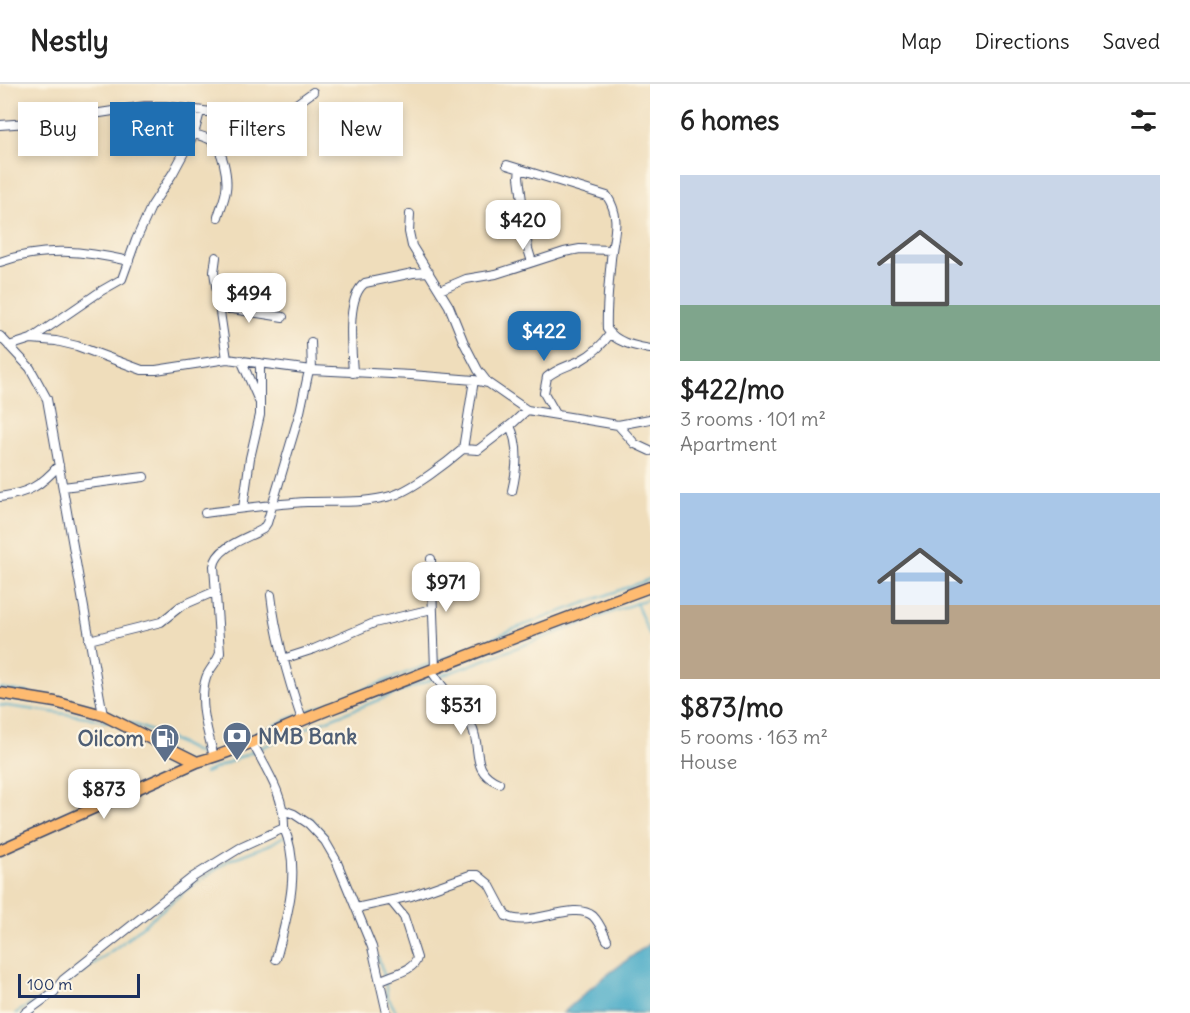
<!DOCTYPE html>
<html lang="en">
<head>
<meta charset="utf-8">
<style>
  body { margin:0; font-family:Delius,sans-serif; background:#f6f6f6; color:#222; height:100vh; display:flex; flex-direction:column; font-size:22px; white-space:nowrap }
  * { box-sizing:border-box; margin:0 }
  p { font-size:20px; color:#767676 }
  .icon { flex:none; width:33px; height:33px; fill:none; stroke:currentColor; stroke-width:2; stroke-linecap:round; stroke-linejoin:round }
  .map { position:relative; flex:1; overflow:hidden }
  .details { display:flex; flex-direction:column; background:#fff; width:540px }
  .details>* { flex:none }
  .hud { position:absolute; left:18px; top:18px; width:542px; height:54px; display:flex; gap:12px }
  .scale { position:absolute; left:18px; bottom:15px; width:122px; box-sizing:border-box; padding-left:6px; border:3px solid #1b2f5e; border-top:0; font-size:16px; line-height:21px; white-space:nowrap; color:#1b2f5e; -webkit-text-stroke:4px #fcf5e5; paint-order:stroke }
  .price { position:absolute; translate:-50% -51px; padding:0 14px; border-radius:12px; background:#fff; color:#222; font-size:20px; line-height:39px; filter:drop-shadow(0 2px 3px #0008) }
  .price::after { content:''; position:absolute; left:50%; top:36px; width:18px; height:14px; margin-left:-9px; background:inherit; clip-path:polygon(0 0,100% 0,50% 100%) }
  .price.on { background:#1f6fb2; color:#fff }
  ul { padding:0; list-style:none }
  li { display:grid; align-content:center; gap:12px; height:318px; padding:0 30px }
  li span { display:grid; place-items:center; height:186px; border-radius:0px; color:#555 }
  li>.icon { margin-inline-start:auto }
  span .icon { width:108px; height:108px; fill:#fffc; stroke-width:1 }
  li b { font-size:26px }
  h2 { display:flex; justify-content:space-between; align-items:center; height:72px; padding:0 30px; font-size:26px }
  .pill { padding:0 21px; border-radius:0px; background:#fff; box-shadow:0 3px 9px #0003; font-size:21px; line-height:54px }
  .pill.on { background:#1f6fb2; color:#fff }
  header { display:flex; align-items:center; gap:36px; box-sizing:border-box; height:84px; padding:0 30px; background:#fff; border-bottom:2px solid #e0e0e0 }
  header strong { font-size:28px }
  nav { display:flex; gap:33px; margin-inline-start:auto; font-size:21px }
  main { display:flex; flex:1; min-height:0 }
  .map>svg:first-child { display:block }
  .water { fill:#47aac7; stroke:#316c92; stroke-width:1.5 }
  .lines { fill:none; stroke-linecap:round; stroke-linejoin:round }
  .stream { stroke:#47aac7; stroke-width:2 }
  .minor-casing { stroke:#3b496c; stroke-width:10 }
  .major-casing { stroke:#3b496c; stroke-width:13 }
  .minor { stroke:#fff; stroke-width:8 }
  .major { stroke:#febb71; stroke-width:10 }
  .labels { text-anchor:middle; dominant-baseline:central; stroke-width:4.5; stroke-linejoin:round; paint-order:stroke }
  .service-label { font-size:21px; font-weight:bold; fill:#4e5e75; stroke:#fcf5e5; text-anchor:start }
</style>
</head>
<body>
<header>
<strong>Nestly</strong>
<nav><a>Map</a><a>Directions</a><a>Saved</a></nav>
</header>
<main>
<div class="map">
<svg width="650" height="929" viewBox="0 0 650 929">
  <rect width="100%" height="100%" fill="#fcf5e5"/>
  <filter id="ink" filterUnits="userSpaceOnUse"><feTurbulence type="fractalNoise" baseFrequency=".0167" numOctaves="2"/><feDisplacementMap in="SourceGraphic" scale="12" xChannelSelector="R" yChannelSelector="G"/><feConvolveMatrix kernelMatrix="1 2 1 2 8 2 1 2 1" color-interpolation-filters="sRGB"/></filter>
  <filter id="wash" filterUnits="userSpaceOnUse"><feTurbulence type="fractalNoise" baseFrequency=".008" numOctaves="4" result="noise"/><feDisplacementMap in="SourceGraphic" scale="24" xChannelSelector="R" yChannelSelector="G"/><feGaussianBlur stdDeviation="1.35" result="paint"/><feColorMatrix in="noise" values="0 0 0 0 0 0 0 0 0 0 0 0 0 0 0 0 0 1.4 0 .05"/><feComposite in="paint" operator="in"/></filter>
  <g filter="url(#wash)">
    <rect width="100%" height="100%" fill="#efddbb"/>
    <path class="water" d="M650,859V929H563L599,897Z"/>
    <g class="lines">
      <path class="stream" d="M636,519L650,552
        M437,577L468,566L511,546L650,495
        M438,593L650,514
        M0,604L30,609
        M0,621L87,633L107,638
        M303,629L432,579
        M131,639L171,655L202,671
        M160,665L180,677L187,678
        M221,665L298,631
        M205,689L294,649L433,595
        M311,734L326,752
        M343,783L368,842
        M378,873L385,894L387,912L397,929
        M62,903L121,860L185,807L229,776L271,760L284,752
        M16,929L36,917"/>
    </g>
  </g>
  <g filter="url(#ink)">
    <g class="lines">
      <g class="minor-casing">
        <path id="minor" d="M0,41L42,38L145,22H165L234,31H257L292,23L313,8
          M194,50C200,52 207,53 212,57C223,65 228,93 226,106C225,115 220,125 218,133
          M507,81L607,112C622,135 613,151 611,175C609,197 606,224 607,245C616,259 635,262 650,265
          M520,85L519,93L528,165L532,178
          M410,130L409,148L412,162L449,222L464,259L478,286L488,299
          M216,173L214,188L227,275
          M0,178C43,162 85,167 129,177
          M440,206L466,195L496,190L564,168L580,165L612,166
          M219,223L283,233
          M0,252L30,284L47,315L103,631
          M31,255L101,207L122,195L136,156L151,123L173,89L194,50L200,28
          M311,258L312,286
          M9,262L31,255L56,257L77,262L142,286H156L227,275L312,286L411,291L474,296L488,299L527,326L618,341L650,335
          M241,276L259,317
          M353,289C352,267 345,213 365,199L413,189L429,188
          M556,330L544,309L547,293C558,284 569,282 581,276C592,270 603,260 610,250
          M618,341L635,360L650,367
          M510,342C520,362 517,386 512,407
          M463,365L478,366L513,339L527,326
          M63,403L144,393
          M0,413C28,409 41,402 59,381
          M243,424L250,374L260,331V279
          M205,429C239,425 273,420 307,418C336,417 365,420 394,411C413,405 448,378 463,365L474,296
          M431,475L435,584
          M271,511C276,554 288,595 302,636
          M89,556L161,538L181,522L216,507
          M283,575L314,565L374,539L432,525
          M431,586C442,605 464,625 472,643C482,666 470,687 499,699
          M214,673C208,649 198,618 206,594C209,585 217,579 220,569L214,482C217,462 248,454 263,445L267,439L300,328L309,286
          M283,726L294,730L309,740L325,757L336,776L372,863L387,929
          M356,824L411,812L470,791H478L489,800L506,832C530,845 573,816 593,832C600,839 603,848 607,856
          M276,875C287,833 302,786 284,744
          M381,896C393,890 414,887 417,874L404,833L391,817
          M25,929L54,908L63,896L193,793L240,764L284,744C285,712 266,685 252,658"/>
      </g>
      <g class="major-casing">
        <path id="major" d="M0,609L55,618L103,631L197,678
          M0,766L197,678C244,665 287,641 333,624C438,583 544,542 650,503"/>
      </g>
      <use href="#minor" class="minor"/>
      <use href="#major" class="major"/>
    </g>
  </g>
  <defs>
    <g id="bank-pin" transform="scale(1.5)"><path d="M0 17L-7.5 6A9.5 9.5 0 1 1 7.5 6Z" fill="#5c6f8a" stroke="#fcf5e5"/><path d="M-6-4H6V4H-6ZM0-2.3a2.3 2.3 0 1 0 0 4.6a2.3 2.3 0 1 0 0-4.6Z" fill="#fff"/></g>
    <g id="fuel-pin" transform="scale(1.5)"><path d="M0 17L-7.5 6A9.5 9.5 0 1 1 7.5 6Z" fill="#5c6f8a" stroke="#fcf5e5"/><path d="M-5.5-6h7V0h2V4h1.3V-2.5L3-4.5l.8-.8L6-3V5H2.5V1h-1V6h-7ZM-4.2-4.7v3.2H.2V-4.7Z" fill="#fff"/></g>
  </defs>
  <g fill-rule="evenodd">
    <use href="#bank-pin" x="237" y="652"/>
    <use href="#fuel-pin" x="165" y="654"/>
  </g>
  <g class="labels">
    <g class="service-label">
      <text x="258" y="652">NMB Bank</text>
      <text x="144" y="654" text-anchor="end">Oilcom</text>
    </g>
  </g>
</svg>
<div class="scale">100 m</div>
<b class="price" style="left:523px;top:167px">$420</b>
<b class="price" style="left:249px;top:240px">$494</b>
<b class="price on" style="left:544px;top:278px">$422</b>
<b class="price" style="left:446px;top:529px">$971</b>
<b class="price" style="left:461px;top:652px">$531</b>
<b class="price" style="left:104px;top:736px">$873</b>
<div class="hud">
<a class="pill">Buy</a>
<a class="pill on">Rent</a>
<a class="pill">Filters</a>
<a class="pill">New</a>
</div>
</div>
<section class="details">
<h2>6 homes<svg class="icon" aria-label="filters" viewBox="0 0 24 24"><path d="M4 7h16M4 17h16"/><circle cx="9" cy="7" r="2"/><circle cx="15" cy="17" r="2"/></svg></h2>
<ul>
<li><span style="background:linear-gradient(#c9d6e8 70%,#7fa58c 0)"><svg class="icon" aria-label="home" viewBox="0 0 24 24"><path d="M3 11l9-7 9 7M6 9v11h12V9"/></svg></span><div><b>$422/mo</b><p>3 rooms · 101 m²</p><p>Apartment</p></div></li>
<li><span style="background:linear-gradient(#a9c7e8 60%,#b9a48a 0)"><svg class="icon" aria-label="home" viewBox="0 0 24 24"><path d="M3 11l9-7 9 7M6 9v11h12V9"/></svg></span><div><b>$873/mo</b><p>5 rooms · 163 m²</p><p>House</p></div></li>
</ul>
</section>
</main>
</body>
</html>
